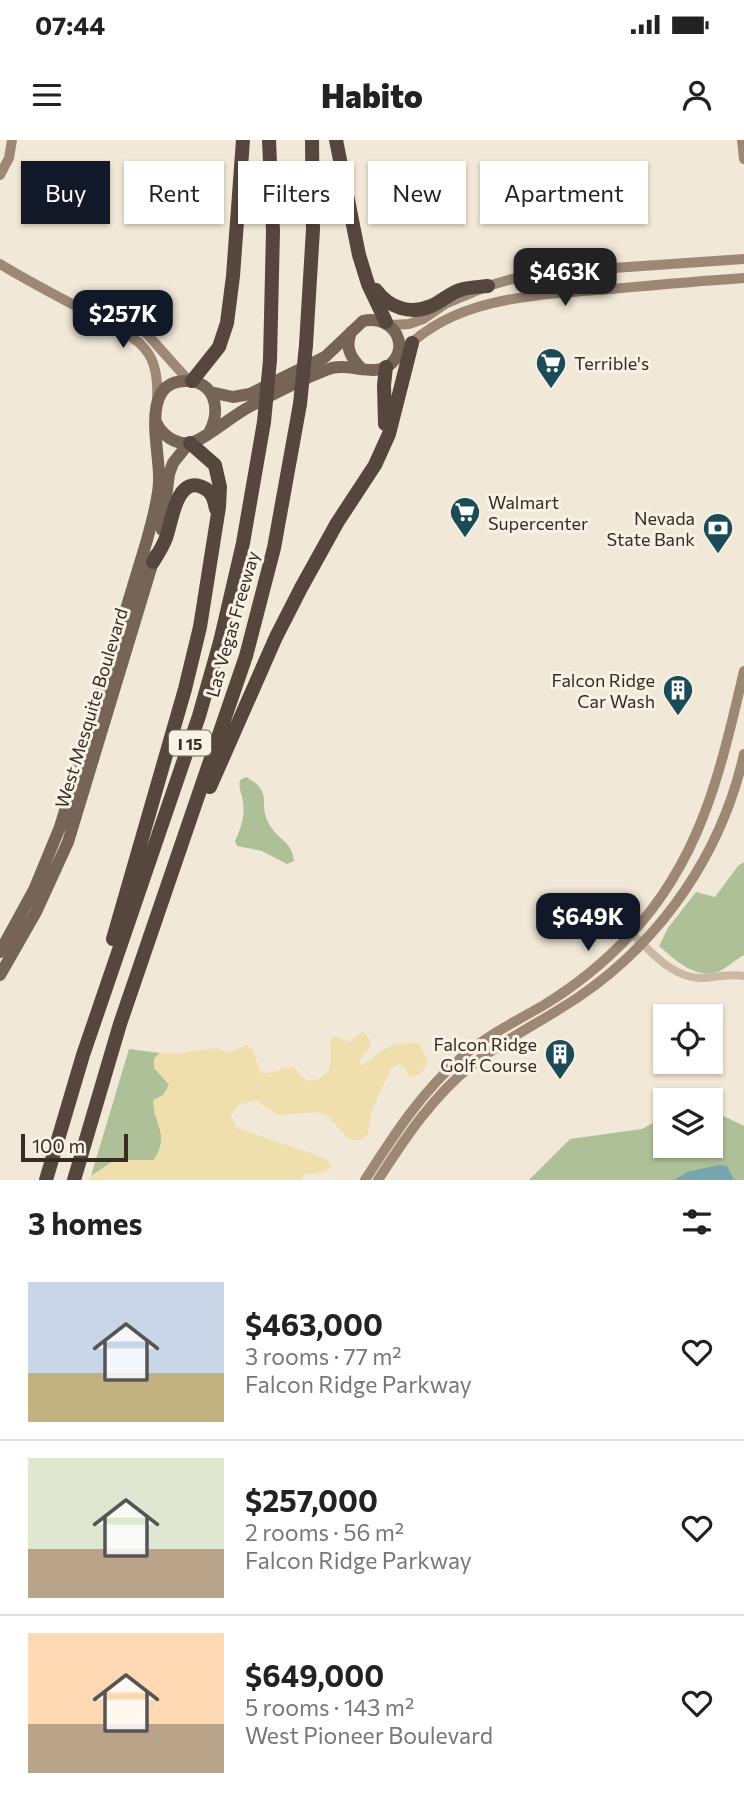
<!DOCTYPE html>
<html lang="en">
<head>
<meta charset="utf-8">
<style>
  body { margin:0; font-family:Commissioner,sans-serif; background:#f6f6f6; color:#222; height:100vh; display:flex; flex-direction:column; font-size:26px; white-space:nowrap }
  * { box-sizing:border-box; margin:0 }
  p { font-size:23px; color:#767676 }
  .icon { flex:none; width:38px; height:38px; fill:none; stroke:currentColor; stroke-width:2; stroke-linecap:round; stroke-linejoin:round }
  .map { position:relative; height:1040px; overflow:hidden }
  .side { display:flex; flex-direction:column; background:#fff; flex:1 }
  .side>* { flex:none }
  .hud { position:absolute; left:21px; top:21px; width:704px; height:63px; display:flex; gap:14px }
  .buttons { position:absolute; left:653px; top:864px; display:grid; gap:14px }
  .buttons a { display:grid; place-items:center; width:70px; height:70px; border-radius:0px; background:#fff; box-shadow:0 2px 5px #0004; font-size:35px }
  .scale { position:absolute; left:21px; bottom:18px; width:107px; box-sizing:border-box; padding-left:7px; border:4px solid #342c25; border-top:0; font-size:19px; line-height:24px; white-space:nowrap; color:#342c25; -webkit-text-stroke:5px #f9f1e3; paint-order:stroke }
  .price { position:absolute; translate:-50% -60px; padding:0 16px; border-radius:14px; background:#111827; color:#fff; font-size:23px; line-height:46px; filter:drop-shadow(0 2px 4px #0008) }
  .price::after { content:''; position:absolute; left:50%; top:42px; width:21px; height:16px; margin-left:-10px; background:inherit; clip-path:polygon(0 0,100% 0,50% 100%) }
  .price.on { background:#222; color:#fff }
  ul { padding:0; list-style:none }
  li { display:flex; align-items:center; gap:21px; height:175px; padding:0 28px }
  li+li { border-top:2px solid #e0e0e0 }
  li span { display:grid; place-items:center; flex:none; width:196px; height:140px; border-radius:0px; color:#555 }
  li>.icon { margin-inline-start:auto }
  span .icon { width:84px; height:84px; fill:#fffc; stroke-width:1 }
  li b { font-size:30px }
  h2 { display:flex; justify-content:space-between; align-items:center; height:84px; padding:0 28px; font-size:30px }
  .tag { padding:0 24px; border-radius:0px; background:#fff; box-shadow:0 2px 5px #0004; font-size:24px; line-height:63px }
  .tag.on { background:#111827; color:#fff }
  .status { display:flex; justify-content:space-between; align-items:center; height:49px; padding:0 35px; background:#fff; direction:ltr }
  .status svg { height:19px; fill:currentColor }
  header { display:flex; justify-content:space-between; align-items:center; height:91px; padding:0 28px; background:#fff; font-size:32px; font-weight:800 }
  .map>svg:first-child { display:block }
  .green { fill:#aec097 }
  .sand { fill:#eedfac }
  .water { fill:#76a6ae }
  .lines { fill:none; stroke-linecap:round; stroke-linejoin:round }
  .minor { stroke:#c9b9a3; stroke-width:8 }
  .secondary { stroke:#9c8875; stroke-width:10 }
  .primary { stroke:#766456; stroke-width:12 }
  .motorway { stroke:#55473c; stroke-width:14 }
  .motorway-bridge { stroke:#55473c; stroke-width:14 }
  .labels { text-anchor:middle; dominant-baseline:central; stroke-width:6; stroke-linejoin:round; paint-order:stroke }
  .shield { fill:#f9f1e3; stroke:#6f675e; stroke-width:2 }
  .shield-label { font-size:16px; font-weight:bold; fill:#342c25 }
  .poi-label { font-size:18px; fill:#342c25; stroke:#f9f1e3; text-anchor:end }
  .street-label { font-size:18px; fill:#342c25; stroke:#f9f1e3 }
</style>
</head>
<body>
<div class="status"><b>07:44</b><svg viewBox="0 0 49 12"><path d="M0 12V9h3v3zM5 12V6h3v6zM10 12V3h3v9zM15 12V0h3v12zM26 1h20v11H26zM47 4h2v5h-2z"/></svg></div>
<header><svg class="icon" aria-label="menu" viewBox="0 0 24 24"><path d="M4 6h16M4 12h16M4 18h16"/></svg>Habito<svg class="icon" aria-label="person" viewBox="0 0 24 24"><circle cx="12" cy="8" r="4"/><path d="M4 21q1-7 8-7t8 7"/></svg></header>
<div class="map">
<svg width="744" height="1040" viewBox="0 0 744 1040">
  <rect width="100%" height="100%" fill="#f1e8d7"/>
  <path class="green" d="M246,637C275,653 257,663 269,684C278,700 292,701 294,721L287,724L262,711L237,706L235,701C241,688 245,677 243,662C242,654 238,648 240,640Z
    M744,722V815C736,819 728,827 720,831C697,841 675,820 659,806L668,788L696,752L715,757L738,726Z
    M129,909L160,913L154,919L169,945L154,973C164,990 164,1004 154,1020H115L91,1036Z
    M711,970L744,986V1040H529L570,999L642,989L665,976V1006H710Z"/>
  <path class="sand" d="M363,891L369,898L371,906L359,920L362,926C386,908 388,902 419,903L428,922L422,932L415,937L408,935L405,927L399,924L391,928L372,970L368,994L360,1000H349L329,977L318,972L278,975L256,960L238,965L231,977L237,988L327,1019L332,1026L326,1031L303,1035L302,1040H90L91,1036L115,1020H154C170,995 154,985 153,960L163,955L169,945L154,928V919L160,913H181L217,908L227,913L247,905L252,909L261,933C272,934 282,928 293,927L307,941C334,939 332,922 330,901L334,896L350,902Z"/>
  <path class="water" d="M719,1025L727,1026L734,1040H674L687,1032Z"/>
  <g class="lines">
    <path class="minor" d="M632,794C652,812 671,837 700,838C715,838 728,833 744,836"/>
    <path class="secondary" d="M742,0L744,19
      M0,35L9,18L12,0
      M0,124C34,145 70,162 104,182C119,191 134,195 145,209C157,223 158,243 157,260
      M87,169L109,172L146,193L189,241
      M391,185L409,184L423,179L445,164L488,146L512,139L570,131L744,119
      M406,208C459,155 541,155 611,149C655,145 700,141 744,138
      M365,1040C394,995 422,951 463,916C488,895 516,881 544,865C575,846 605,822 630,795C702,719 721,628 744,531
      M378,1040C405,998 433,956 472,925C506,898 545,880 580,856C663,799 722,712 744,614"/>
    <path class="primary" d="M351,192C345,207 350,217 361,228
      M156,282C162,295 175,305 190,303C205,300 233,275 249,267C273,254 301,240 326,230C347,221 371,237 388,226C412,209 395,174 363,181L325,217L250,254L233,257L210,252
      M162,390L169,334L173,323L189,303
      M0,812L34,750L60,687L147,400C152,381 158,362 159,342C161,312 138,242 185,241C215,240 221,269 210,291
      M0,835L36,772L68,702L155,415"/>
    <path class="motorway" d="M269,0L273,91L270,220
      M336,0L359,115L368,144L386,182
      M376,150C389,168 411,175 431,166C441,162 450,153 460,150C469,147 479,147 488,146
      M306,205L313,89L312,0
      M192,241L219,207L227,183L233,136L243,0
      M385,284L384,245L386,227
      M153,422C158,414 163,406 166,398C172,382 176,336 202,347C212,351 214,359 216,369
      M210,647L276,497L301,448L337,383L375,325L389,294L412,203
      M113,799L185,549L200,487L219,367L220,347L215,325L190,303
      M46,1040L83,915L199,576L220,502L243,403L264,282
      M74,1040L120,884L246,516L274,408L300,264"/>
    <path class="motorway-bridge" d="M300,264L306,205
      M264,282L270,220"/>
  </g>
  <defs>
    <g id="supermarket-pin" transform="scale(1.575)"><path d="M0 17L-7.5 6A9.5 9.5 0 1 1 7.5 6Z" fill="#1b4b56" stroke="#f9f1e3"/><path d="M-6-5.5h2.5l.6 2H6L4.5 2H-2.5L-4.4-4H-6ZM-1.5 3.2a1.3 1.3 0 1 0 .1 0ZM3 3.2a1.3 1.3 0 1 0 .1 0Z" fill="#fff"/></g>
    <g id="bank-pin" transform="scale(1.575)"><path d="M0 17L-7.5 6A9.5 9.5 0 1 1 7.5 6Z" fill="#1b4b56" stroke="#f9f1e3"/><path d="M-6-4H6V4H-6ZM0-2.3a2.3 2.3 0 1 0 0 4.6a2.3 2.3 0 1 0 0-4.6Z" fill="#fff"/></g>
    <g id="building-pin" transform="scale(1.575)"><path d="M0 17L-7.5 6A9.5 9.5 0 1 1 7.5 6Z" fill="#1b4b56" stroke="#f9f1e3"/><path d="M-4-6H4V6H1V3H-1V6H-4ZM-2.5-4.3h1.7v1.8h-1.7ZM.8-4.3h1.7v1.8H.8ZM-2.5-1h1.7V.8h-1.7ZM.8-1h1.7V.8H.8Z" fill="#fff"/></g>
  </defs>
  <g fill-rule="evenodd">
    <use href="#supermarket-pin" x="551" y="223"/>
    <use href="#supermarket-pin" x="465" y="372"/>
    <use href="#bank-pin" x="718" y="388"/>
    <use href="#building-pin" x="678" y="550"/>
    <use href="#building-pin" x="560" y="914"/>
  </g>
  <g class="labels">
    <rect class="shield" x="169" y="590.5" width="42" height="25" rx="5"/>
    <g class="shield-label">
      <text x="190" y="603">I 15</text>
    </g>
    <g class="poi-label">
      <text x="574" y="223" text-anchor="start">Terrible's</text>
      <text x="488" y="362" text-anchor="start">Walmart<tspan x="488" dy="21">Supercenter</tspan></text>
      <text x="695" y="378">Nevada<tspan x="695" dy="21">State Bank</tspan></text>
      <text x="655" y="540">Falcon Ridge<tspan x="655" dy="21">Car Wash</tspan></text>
      <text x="537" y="904">Falcon Ridge<tspan x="537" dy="21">Golf Course</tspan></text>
    </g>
    <g class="street-label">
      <text transform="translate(232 484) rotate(-74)">Las Vegas Freeway</text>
      <text transform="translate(91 568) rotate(-73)">West Mesquite Boulevard</text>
    </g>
  </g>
</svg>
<div class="buttons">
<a><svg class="icon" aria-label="locate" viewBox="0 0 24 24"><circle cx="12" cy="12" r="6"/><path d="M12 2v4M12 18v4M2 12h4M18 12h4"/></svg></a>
<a><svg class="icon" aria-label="layers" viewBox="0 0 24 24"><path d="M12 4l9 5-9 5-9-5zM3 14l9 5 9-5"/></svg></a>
</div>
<div class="scale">100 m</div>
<b class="price on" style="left:565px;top:168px">$463K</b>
<b class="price" style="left:123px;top:210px">$257K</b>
<b class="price" style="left:588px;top:813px">$649K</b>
<div class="hud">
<a class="tag on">Buy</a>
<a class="tag">Rent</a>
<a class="tag">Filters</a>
<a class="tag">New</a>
<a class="tag">Apartment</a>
</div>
</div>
<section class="side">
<h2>3 homes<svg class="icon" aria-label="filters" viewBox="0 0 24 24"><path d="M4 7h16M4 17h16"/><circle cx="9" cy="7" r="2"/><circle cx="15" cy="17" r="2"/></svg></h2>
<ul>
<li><span style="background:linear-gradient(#c9d6e8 65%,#c2b280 0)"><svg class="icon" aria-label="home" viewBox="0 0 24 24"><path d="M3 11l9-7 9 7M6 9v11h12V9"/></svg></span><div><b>$463,000</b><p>3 rooms · 77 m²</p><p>Falcon Ridge Parkway</p></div><svg class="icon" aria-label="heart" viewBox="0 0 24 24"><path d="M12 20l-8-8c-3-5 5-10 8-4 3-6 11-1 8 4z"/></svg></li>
<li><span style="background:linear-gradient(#dfe7d0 65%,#b9a48a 0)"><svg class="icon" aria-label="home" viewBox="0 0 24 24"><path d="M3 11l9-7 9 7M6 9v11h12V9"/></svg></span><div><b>$257,000</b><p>2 rooms · 56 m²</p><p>Falcon Ridge Parkway</p></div><svg class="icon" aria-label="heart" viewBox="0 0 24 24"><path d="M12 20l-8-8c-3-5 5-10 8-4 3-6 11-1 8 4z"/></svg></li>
<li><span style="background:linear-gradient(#ffd9b3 65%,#b9a48a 0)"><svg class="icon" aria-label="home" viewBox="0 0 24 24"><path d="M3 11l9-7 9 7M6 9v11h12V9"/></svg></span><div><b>$649,000</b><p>5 rooms · 143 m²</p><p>West Pioneer Boulevard</p></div><svg class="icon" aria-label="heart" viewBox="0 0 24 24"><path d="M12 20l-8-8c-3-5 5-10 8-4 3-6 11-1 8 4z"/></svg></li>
</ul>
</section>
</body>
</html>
